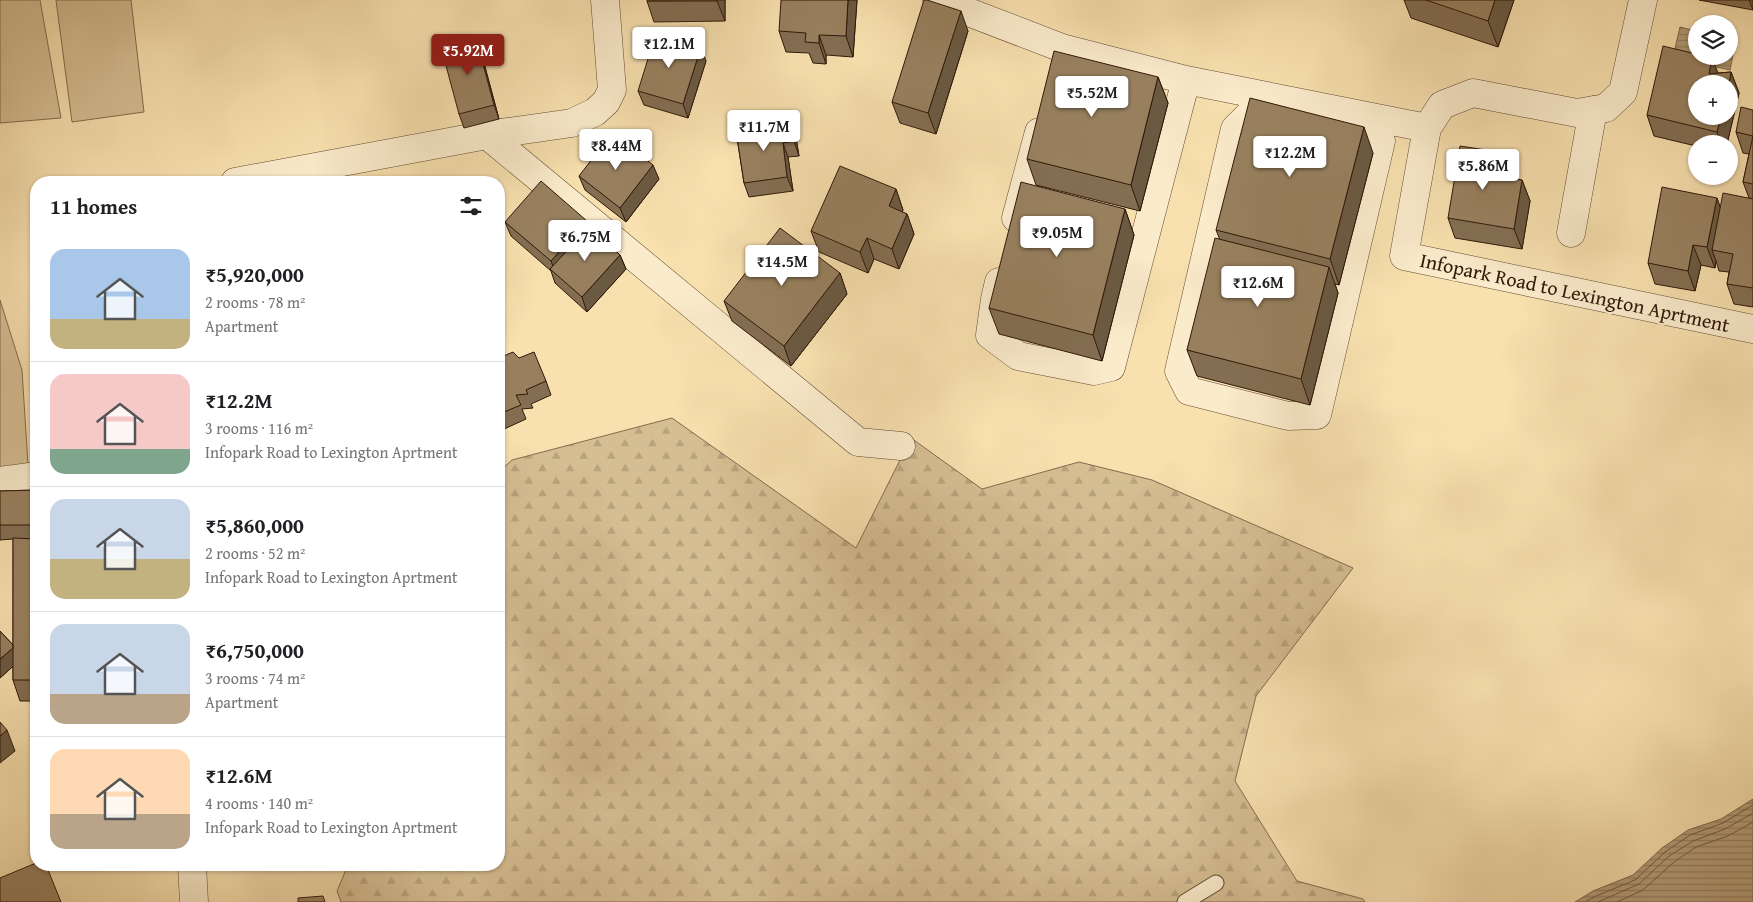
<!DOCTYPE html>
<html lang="en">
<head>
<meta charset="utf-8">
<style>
  body { margin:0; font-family:"Gentium Book Plus",serif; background:#f2f2f2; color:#202124; height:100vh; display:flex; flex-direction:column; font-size:19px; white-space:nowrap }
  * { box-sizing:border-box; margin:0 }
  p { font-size:16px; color:#757577 }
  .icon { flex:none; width:28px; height:28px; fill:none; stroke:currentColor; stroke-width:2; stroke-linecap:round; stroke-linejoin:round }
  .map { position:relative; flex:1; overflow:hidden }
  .side { position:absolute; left:30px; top:176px; width:475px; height:695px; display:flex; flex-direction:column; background:#fff; border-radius:20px; box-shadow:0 1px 4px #0004 }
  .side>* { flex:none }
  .controls { position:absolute; left:1688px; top:15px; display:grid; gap:10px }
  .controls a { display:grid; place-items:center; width:50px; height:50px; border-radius:50%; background:#fff; box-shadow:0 1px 4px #0004; font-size:25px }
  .price { position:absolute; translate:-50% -42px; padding:0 11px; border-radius:5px; background:#fff; color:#222; font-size:16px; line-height:32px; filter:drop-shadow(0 1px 2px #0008) }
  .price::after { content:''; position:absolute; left:50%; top:30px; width:15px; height:11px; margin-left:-8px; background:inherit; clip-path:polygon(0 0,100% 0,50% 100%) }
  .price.current { background:#8f2418; color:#fff }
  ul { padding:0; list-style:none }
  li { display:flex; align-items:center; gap:15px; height:125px; padding:0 20px }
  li+li { border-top:1px solid #e0e0e0 }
  li span { display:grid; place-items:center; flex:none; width:140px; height:100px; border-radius:15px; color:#555 }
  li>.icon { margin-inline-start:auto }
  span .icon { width:60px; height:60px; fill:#fffc; stroke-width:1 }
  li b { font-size:21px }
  h2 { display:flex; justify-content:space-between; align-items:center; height:60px; padding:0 20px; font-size:21px }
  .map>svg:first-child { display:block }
  .green { fill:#d6be93; stroke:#836b4e }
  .forest { fill:url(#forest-firs); stroke:#836b4e }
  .water { fill:url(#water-rules); stroke:#7f674b }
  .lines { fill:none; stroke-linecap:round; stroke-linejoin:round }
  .shore { stroke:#725a40; stroke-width:1 }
  .lane-casing { stroke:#624a32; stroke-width:17 }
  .street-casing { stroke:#624a32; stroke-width:29 }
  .lane { stroke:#faebcb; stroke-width:15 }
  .street { stroke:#faebcb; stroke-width:28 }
  .wall { fill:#836e52; stroke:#301809 }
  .shaded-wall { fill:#6a5a42; stroke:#301809 }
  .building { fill:#98805f; stroke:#301809 }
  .labels { text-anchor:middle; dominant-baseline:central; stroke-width:4; stroke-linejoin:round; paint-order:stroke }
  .street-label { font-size:20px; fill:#301809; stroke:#faebcb }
</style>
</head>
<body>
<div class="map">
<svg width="1753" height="902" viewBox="0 0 1753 902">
  <defs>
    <pattern id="forest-firs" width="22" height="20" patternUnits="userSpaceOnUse" patternTransform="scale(1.25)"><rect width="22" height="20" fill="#d6be93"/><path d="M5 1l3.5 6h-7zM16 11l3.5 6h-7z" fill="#b8a37d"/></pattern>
    <pattern id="water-rules" width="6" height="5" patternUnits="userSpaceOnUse" patternTransform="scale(1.25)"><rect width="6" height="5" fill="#b49c77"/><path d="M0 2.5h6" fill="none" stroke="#937e60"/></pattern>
  </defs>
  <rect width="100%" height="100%" fill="#f8e0af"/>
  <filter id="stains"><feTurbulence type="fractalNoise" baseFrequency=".004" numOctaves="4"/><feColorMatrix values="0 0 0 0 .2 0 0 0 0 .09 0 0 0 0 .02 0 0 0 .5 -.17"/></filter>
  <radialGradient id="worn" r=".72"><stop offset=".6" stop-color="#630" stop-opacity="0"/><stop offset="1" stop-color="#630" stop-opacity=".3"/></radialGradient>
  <path class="green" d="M0,0H40L61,118L0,123Z
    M56,0H131L144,112L72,122Z
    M0,300L22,370L28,465L0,468Z"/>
  <path class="forest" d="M672,418L856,548L911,438L982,489L1079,462L1152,480L1353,568L1256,696L1235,781L1297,881L1363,899L1365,902H341L337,891L348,865H499V472L512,460Z"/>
  <path class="water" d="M1680,27L1696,31V56H1729V38L1736,40L1730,70L1673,57Z
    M1753,799V902H1575L1593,891L1633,875L1662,848L1688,830L1721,819Z"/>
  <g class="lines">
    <path class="shore" d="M1585,902L1596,896L1635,880L1665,852L1690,835L1723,823L1753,805
      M1598,902L1639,884L1669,856L1693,841L1725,829L1753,813
      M1617,902L1643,890L1674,862L1696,847L1728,836L1753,822"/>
    <g class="lane-casing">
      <path id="lane" d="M1185,902L1216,883"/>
    </g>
    <g class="street-casing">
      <path id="street" d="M937,0L1062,48L1186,80L1427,128L1404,256L1753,329
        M1250,114L1381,141L1317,415L1288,416L1189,391L1179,371L1235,129Z
        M1427,128L1442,105L1473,93L1577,113L1606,108L1623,92L1643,0
        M487,135L858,442L901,446
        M235,182L487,135L572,123L595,112L606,102L612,90L605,0
        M1016,218L1039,132
        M1571,233L1593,110
        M999,282L995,299L990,335L1018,356L1094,371L1111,367L1186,80
        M0,481L36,476
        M192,865L194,902"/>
    </g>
    <use href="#lane" class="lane"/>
    <use href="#street" class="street"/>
  </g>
  <path class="wall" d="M725,0V21L654,22L647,1Z
    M857,0L853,57L826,55V64L813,63L809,53L786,52L779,31Z
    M1404,0H1514L1498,47L1411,18Z
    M1699,0H1753V10Z
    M968,31L936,134L900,123L892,102Z
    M476,38L481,52L499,119L464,128L459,114Z
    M706,61L688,118L644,105L638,91Z
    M1731,72L1739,93L1727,144H1696V146L1654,136L1647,115L1718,73Z
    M1158,77L1168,103L1140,211L1036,185L1027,159Z
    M1753,110V307L1734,304L1727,284L1729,272L1719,271L1716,261L1715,268L1701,265L1695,291L1655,284L1648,263L1717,198L1720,207L1749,198L1743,182L1749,154L1743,153L1736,132Z
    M736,131L796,138L799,156L788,157L793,191L749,197L744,183Z
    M1499,152L1507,173L1506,177L1522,180L1530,201L1522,249L1455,238L1448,218Z
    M1373,153L1339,285L1335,284L1338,293L1310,405L1197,376L1187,350L1220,240L1216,230Z
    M579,176L659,179L626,222L585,190Z
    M896,189L903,210L902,212L907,214L914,234L899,269L874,259L868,273L819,252L811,231Z
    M1125,209L1134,235L1102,361L999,334L989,308Z
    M587,221L589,227L620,255L626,269L587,312L555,283L551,271L511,236L505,222Z
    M840,273L847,294L791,366L732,321L724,301Z
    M499,358H519L546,381L551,395L531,404L533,408L522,409L526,419L502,430L499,423Z
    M36,490V701H20L13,680V666L0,678V631L13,645V539L0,540V491Z"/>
  <path class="shaded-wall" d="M717,0H725V21L717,1Z
    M848,0H857L853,57L846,36Z
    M1495,0H1514L1498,47L1488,21Z
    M1749,0H1753V10Z
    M961,11L968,31L936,134L928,113Z
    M819,35L826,55V64L819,43Z
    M476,38L481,52L499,119L494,105Z
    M701,47L706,61L688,118L683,104Z
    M1712,58L1720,78L1709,74Z
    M1731,72L1739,93L1727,144H1721L1717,132L1721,116H1729V84Z
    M1158,77L1168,103L1140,211L1131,185Z
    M791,123L796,138L799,156L794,141Z
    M1364,127L1373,153L1339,285L1330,259Z
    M783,143L788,157L793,191L787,177Z
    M1499,152L1507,173L1503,196L1496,176Z
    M653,165L659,179L626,222L620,208Z
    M1522,180L1530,201L1522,249L1514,229Z
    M896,189L903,210L896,226L889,206Z
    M1717,198L1724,218L1712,250L1716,261L1715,268L1707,247Z
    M1125,209L1134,235L1102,361L1093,335Z
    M907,214L914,234L899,269L892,249Z
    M587,221L592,235L556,274L551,261Z
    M867,238L874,259L868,273L860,252Z
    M1693,245L1701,265L1695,291L1688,271Z
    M620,255L626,269L587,312L582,297Z
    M1329,267L1338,293L1310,405L1301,379Z
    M840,273L847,294L791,366L784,346Z
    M14,647L19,661L0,678V659Z
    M7,730L15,751L0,763V736Z"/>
  <path class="building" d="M647,0H717V1H647Z
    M781,0H848L846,36L819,35V43L805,42L806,33L779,31Z
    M924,0H927L961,11L928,113L892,102Z
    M1426,0H1495L1488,21Z
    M656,33L701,47L683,104L638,91Z
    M476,38L494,105L459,114L441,47Z
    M1663,46L1696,54V56H1707L1712,58L1709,74L1731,72L1729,84H1696V116H1721L1717,132L1647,115Z
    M1054,51L1158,77L1131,185L1027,159Z
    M1250,98L1364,127L1330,259L1216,230Z
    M1741,107L1753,110V184L1743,182L1753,136L1736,132Z
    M791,123L794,141L783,143L787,177L744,183L736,131Z
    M612,133L653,165L620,208L579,176Z
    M1460,146L1499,152L1496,176L1522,180L1514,229L1448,218Z
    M840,166L896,189L889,206L907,214L892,249L867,238L860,252L811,231Z
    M541,181L587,221L551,261L505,222Z
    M1021,182L1125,209L1093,335L989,308Z
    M1662,187L1717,198L1707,247L1693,245L1688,271L1648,263Z
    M1723,193L1753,199V288L1727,284L1733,254L1712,250Z
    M589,227L620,255L582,297L550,269Z
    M780,228L840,273L784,346L724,301Z
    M1215,238L1329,267L1301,379L1187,350Z
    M513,352L519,358L534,352L546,381L526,390L528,394L516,395L521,405L499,414V358Z
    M36,490V525H0V491Z
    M13,538L36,539V680H13Z
    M0,631L13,645V648L0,659Z
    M0,722L7,730L0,736Z
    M36,863V865H46L61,902H0V878Z
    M323,896L325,902H298V898Z"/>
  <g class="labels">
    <g class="street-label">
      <text transform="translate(1575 292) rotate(12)">Infopark Road to Lexington Aprtment</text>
    </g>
  </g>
  <rect width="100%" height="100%" filter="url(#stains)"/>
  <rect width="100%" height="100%" fill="url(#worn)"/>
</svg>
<div class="controls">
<a><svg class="icon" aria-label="layers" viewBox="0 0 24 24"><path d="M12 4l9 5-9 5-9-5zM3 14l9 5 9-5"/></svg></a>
<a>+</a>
<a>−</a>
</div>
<b class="price" style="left:669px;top:69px">₹12.1M</b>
<b class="price current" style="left:468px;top:76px">₹5.92M</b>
<b class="price" style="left:1092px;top:118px">₹5.52M</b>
<b class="price" style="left:764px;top:152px">₹11.7M</b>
<b class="price" style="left:616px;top:171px">₹8.44M</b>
<b class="price" style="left:1290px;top:178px">₹12.2M</b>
<b class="price" style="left:1483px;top:191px">₹5.86M</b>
<b class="price" style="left:1057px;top:258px">₹9.05M</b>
<b class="price" style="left:585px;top:262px">₹6.75M</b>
<b class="price" style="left:782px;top:287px">₹14.5M</b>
<b class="price" style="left:1258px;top:308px">₹12.6M</b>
<section class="side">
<h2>11 homes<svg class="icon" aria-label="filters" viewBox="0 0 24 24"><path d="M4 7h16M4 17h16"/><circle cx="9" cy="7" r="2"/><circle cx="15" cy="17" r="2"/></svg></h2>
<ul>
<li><span style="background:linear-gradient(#a9c7e8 70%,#c2b280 0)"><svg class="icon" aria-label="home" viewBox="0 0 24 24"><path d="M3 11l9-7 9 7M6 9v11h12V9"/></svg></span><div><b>₹5,920,000</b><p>2 rooms · 78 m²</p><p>Apartment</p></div></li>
<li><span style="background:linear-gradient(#f6c9c9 75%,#7fa58c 0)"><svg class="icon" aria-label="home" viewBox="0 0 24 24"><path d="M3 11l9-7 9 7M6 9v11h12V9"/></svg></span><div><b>₹12.2M</b><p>3 rooms · 116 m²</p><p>Infopark Road to Lexington Aprtment</p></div></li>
<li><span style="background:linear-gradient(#c9d6e8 60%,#c2b280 0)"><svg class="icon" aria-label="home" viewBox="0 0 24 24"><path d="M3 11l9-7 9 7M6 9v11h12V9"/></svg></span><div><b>₹5,860,000</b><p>2 rooms · 52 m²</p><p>Infopark Road to Lexington Aprtment</p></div></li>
<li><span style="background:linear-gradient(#c9d6e8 70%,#b9a48a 0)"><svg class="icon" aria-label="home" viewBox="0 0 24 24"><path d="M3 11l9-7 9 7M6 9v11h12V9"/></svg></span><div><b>₹6,750,000</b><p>3 rooms · 74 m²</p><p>Apartment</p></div></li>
<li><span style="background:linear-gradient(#ffd9b3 65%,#b9a48a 0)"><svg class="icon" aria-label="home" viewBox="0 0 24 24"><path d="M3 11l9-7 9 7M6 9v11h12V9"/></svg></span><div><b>₹12.6M</b><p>4 rooms · 140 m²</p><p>Infopark Road to Lexington Aprtment</p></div></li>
</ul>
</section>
</div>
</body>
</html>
